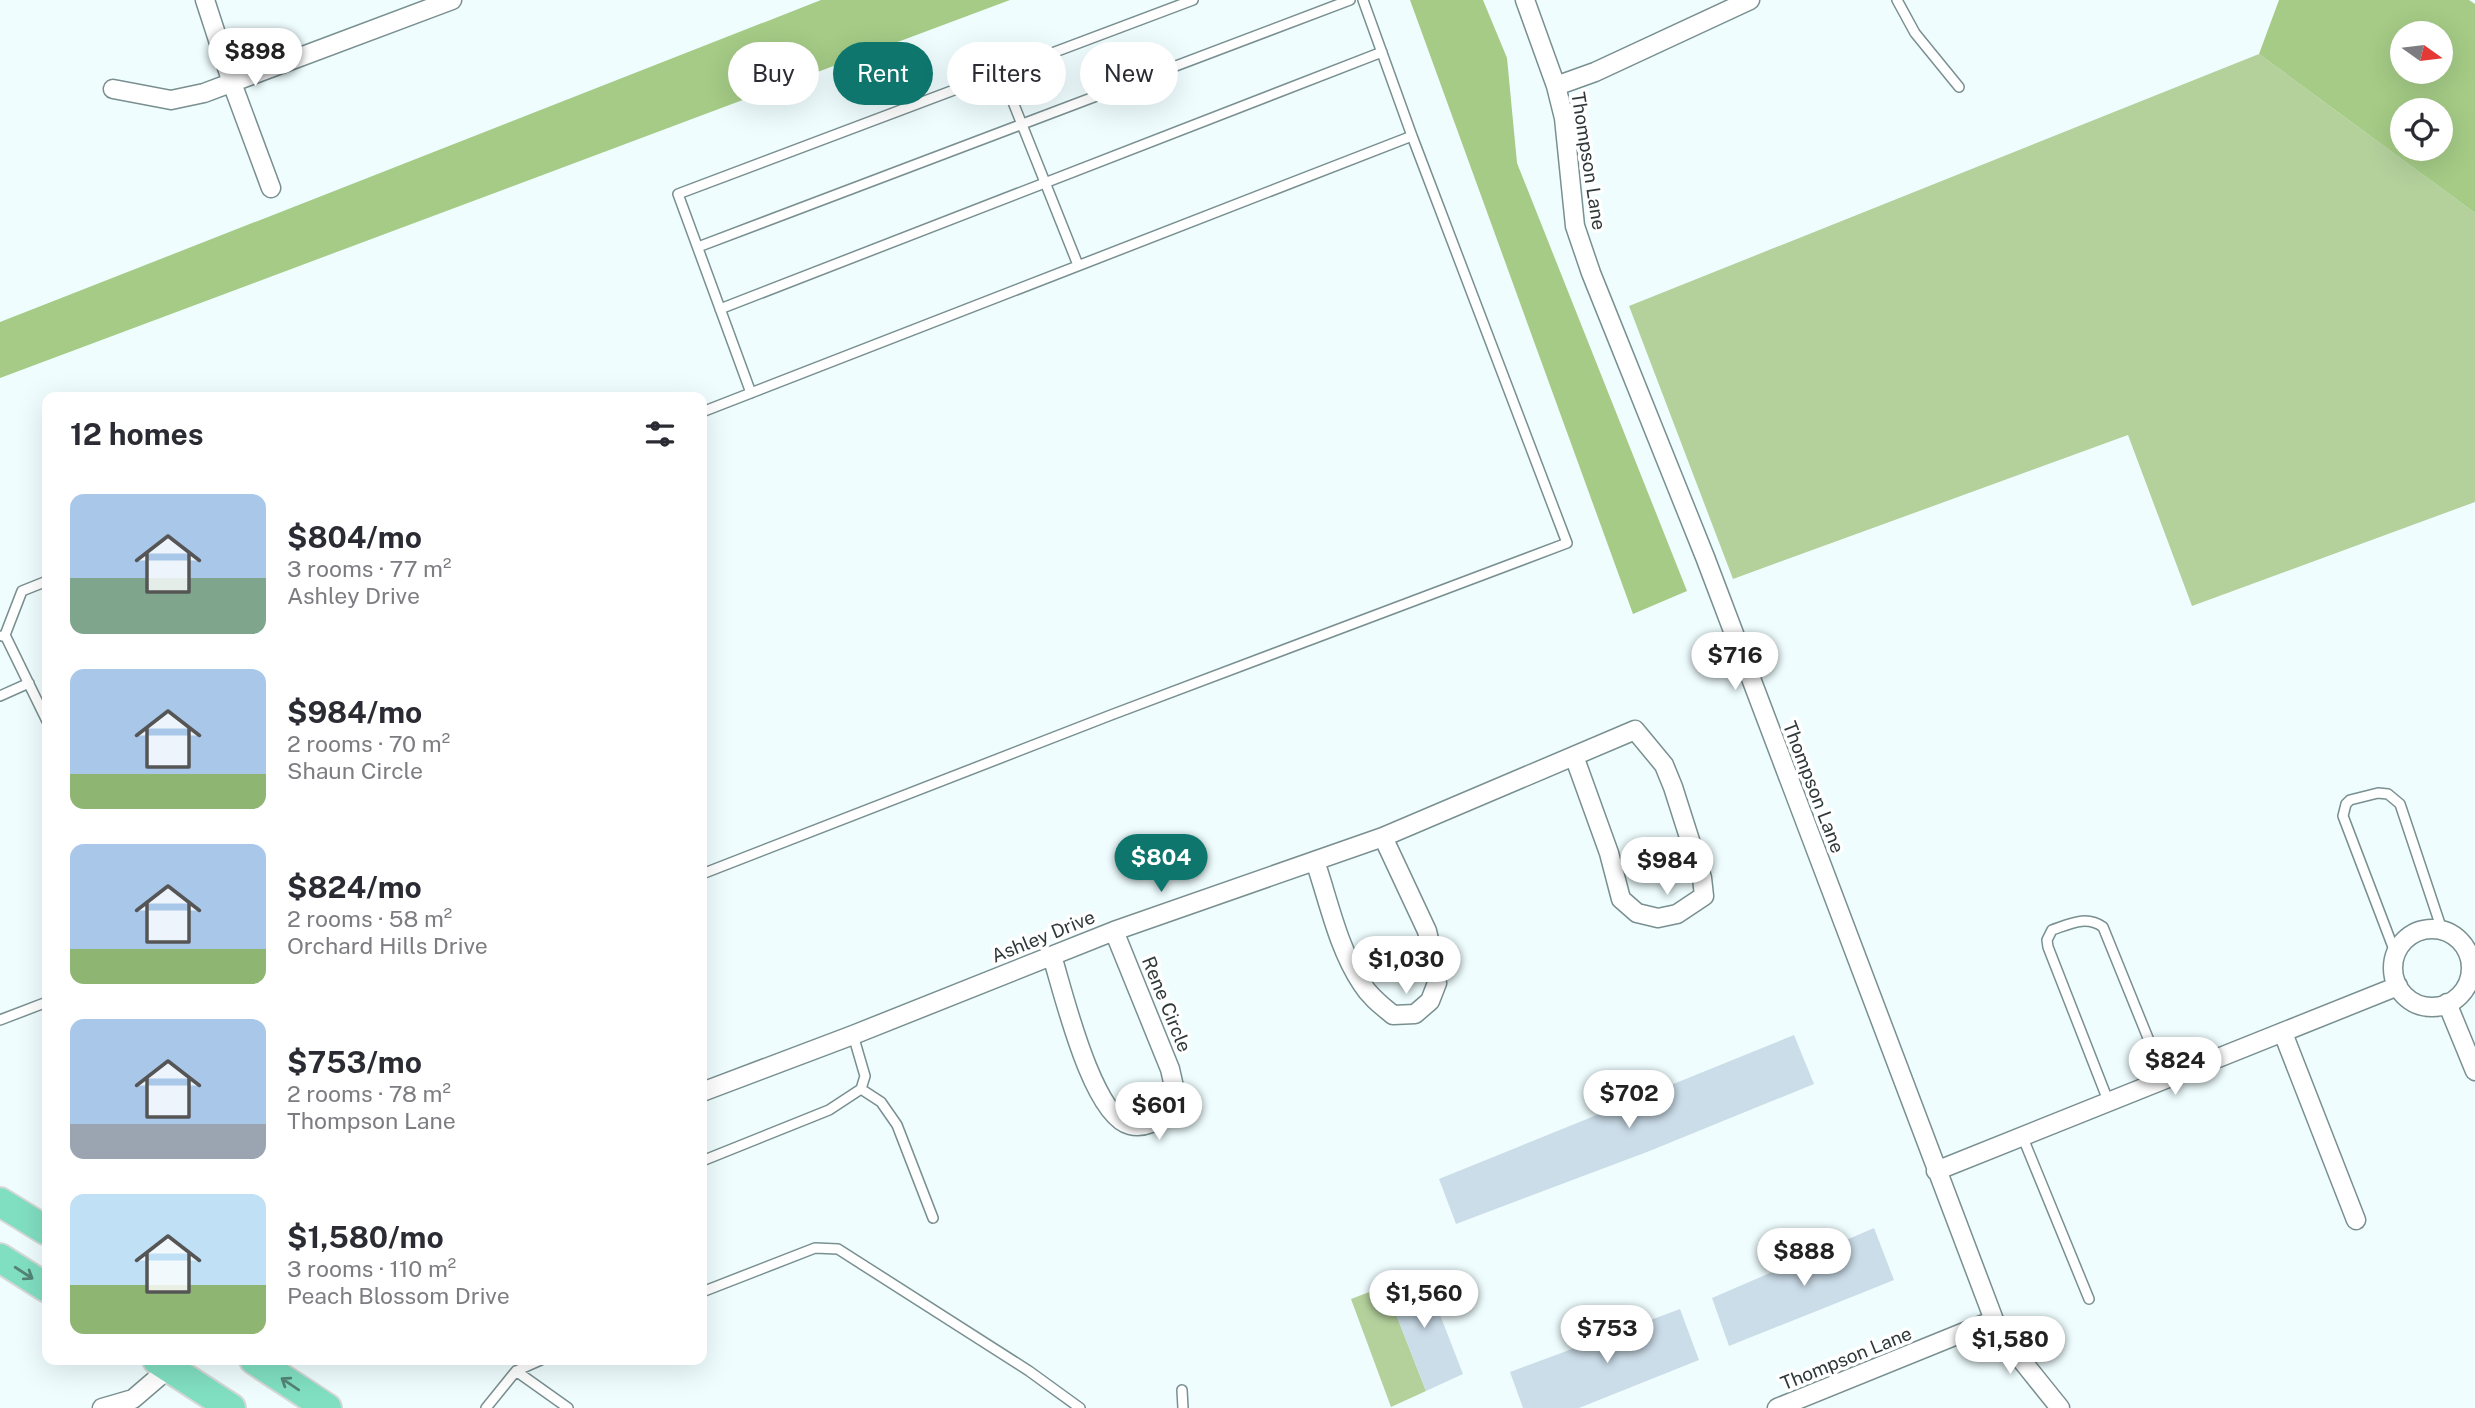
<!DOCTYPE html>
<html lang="en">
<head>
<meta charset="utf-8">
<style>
  body { margin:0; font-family:"Public Sans",sans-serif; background:#f2f2f3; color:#2b2b33; height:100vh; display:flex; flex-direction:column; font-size:26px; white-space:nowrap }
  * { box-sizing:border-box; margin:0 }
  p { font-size:23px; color:#7c7c81 }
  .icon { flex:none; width:38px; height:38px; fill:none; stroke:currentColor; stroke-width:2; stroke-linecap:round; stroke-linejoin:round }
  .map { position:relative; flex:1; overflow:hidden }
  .panel { position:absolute; left:42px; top:392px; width:665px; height:973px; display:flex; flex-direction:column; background:#fff; border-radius:14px; box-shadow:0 7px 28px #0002 }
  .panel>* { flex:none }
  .banner { position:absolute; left:728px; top:42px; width:665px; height:63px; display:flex; gap:14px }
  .needle { width:46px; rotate:104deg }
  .fabs { position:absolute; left:2390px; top:21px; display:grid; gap:14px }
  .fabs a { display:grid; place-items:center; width:63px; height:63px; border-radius:50%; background:#fff; box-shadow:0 7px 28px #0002; font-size:35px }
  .price { position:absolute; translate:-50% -60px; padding:0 16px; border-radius:24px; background:#fff; color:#222; font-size:23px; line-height:46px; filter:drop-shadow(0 2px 4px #0008) }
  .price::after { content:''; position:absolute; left:50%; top:42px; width:21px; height:16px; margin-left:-10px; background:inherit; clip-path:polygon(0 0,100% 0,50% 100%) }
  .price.selected { background:#0f766e; color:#fff }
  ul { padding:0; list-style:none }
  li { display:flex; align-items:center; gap:21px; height:175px; padding:0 28px }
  li span { display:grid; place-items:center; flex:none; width:196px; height:140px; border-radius:14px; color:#555 }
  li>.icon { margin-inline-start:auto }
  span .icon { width:84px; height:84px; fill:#fffc; stroke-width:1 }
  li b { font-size:30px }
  h2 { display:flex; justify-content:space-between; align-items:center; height:84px; padding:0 28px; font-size:30px }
  .pill { padding:0 24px; border-radius:32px; background:#fff; box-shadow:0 7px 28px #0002; font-size:24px; line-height:63px }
  .pill.selected { background:#0f766e; color:#fff }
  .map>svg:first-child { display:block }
  .green { fill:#b4d19c }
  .forest { fill:#a5cb86; fill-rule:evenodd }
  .building { fill:#cbdde9 }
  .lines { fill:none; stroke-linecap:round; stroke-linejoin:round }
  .service-casing { stroke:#798f90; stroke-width:12 }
  .minor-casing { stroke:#798f90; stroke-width:21 }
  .primary-casing { stroke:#d6d7d7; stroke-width:32 }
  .service { stroke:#fff; stroke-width:9 }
  .minor { stroke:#fff; stroke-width:18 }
  .primary { stroke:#81dfc1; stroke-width:28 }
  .oneway { stroke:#548476 }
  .labels { text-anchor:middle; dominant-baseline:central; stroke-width:7; stroke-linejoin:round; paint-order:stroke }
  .street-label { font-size:19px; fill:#303939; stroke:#fff }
</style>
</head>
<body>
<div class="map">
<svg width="2475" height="1408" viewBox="0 0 2475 1408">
  <rect width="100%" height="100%" fill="#effdfe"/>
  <path class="green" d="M2259,54L2475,213V502L2192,606L2128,435L1733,579L1629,306Z
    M1385,1286L1426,1391L1391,1407L1351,1299Z"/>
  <path class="forest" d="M821,0H1010L0,378V322Z
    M1410,0H1483L1507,58L1517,163L1687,591L1633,614Z
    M2279,0H2469L2475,4V213L2259,54ZM2403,33H2441V72H2403ZM2403,110H2441V149H2403Z"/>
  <path class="building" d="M1794,1035L1814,1084L1647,1152L1456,1224L1439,1179Z
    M1874,1228L1894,1280L1729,1346L1712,1298Z
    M1423,1271L1463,1374L1426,1391L1385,1286Z
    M1680,1309L1699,1360L1579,1408H1523L1510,1372Z"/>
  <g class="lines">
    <g class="service-casing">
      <path id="service" d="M1363,0L1412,136
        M1897,0L1915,33L1959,87
        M1001,72L1078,265
        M698,247L1350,0
        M720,309L1382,52
        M751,393L678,194L1193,0
        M702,412L1412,136L1567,543L1111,715L702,874
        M5,635L47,721
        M2,636L5,635L22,591L47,581
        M0,696L29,683
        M2396,955L2343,816L2346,804L2350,800L2378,793L2388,794L2400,804L2442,930
        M0,1020L47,1002
        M861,1089L881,1102L897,1125L933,1218
        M2109,1103L2048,947L2047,940L2052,930C2070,924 2086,915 2103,927L2165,1080
        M2023,1138L2089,1299
        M702,1161L829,1110L861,1089L865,1076L853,1035
        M702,1292L815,1248L838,1249L1029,1371L1080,1408
        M516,1371L568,1408
        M1182,1390L1183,1408
        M486,1408L516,1371L541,1360"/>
    </g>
    <g class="minor-casing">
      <path id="minor" d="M205,0L232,83L271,188
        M1525,0L1556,86
        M1750,0L1595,72L1556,86L1564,118L1575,226L1591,273L1705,557L1994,1320L1777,1408
        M113,89L171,100L204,93L452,0
        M1315,861C1329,902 1338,948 1362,984C1370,997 1382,1006 1393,1015L1415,1014L1430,1001L1437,983L1433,956L1427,931L1383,837
        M2393 968a39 39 0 1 1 78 0a39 39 0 1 1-78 0Z
        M1052,956C1063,991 1092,1116 1130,1125C1146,1129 1158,1120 1170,1112L1175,1091L1170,1069L1114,931
        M2447,1003L2475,1071
        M2283,1033L2356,1220
        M702,1092L853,1035L1114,931L1383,837L1635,730L1664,765L1673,787L1702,878L1704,896L1677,914L1658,918L1637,913L1621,899L1609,853L1574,756
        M1936,1171L2398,986
        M1994,1320L2015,1352L2060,1408
        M102,1408L133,1399L175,1363"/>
    </g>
    <g class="primary-casing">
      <path id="primary" d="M0,1202L47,1231
        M0,1258L47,1288
        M157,1360L231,1408
        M254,1360L327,1408"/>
    </g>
    <use href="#service" class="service"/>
    <use href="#minor" class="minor"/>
    <use href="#primary" class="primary"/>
  </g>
  <defs><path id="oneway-shaft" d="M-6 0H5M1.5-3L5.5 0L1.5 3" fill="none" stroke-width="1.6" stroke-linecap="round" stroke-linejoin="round" transform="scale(1.75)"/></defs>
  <g class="oneway">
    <use href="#oneway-shaft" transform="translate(24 1273) rotate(33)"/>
    <use href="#oneway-shaft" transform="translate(290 1384) rotate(-146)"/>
  </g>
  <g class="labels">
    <g class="street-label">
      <text transform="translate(1589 161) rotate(81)">Thompson Lane</text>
      <text transform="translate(1814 787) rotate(69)">Thompson Lane</text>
      <text transform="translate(1043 936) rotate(-22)">Ashley Drive</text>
      <text transform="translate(1167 1004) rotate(68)">Rene Circle</text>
      <text transform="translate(1846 1358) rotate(-22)">Thompson Lane</text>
    </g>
  </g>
</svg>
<div class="fabs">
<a><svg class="needle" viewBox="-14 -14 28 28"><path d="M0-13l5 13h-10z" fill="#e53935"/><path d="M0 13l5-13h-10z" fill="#7c7c81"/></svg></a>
<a><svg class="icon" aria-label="locate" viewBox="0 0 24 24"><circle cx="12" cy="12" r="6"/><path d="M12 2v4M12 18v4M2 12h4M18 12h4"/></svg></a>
</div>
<b class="price" style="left:255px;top:88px">$898</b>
<b class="price" style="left:1735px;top:692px">$716</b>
<b class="price selected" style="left:1161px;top:894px">$804</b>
<b class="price" style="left:1667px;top:897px">$984</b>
<b class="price" style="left:1406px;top:996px">$1,030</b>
<b class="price" style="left:2175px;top:1097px">$824</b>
<b class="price" style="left:1629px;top:1130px">$702</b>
<b class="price" style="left:1159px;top:1142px">$601</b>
<b class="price" style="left:1804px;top:1288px">$888</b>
<b class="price" style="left:1424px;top:1330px">$1,560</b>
<b class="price" style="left:1607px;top:1365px">$753</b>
<b class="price" style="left:2010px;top:1376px">$1,580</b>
<div class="banner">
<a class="pill">Buy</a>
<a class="pill selected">Rent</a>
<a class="pill">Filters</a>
<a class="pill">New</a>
</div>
<section class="panel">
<h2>12 homes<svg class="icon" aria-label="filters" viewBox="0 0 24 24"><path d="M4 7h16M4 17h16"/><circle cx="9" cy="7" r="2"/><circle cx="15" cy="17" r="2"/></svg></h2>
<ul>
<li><span style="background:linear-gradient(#a9c7e8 60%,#7fa58c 0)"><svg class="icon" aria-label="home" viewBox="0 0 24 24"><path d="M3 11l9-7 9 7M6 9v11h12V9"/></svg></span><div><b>$804/mo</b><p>3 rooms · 77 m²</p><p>Ashley Drive</p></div></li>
<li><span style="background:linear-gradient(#a9c7e8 75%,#8fb573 0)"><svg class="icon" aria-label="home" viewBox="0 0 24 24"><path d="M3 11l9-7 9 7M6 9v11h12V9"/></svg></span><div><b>$984/mo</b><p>2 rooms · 70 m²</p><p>Shaun Circle</p></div></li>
<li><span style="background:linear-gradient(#a9c7e8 75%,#8fb573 0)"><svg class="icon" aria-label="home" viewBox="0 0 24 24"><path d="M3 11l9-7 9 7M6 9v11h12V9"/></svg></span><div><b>$824/mo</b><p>2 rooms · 58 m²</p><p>Orchard Hills Drive</p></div></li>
<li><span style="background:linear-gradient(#a9c7e8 75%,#9aa5b1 0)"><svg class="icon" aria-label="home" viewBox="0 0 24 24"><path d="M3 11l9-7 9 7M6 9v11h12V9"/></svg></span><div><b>$753/mo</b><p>2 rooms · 78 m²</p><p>Thompson Lane</p></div></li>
<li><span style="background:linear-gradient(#bfe0f5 65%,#8fb573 0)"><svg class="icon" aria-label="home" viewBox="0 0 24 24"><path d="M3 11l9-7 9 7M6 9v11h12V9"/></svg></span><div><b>$1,580/mo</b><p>3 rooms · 110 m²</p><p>Peach Blossom Drive</p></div></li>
</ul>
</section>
</div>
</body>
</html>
